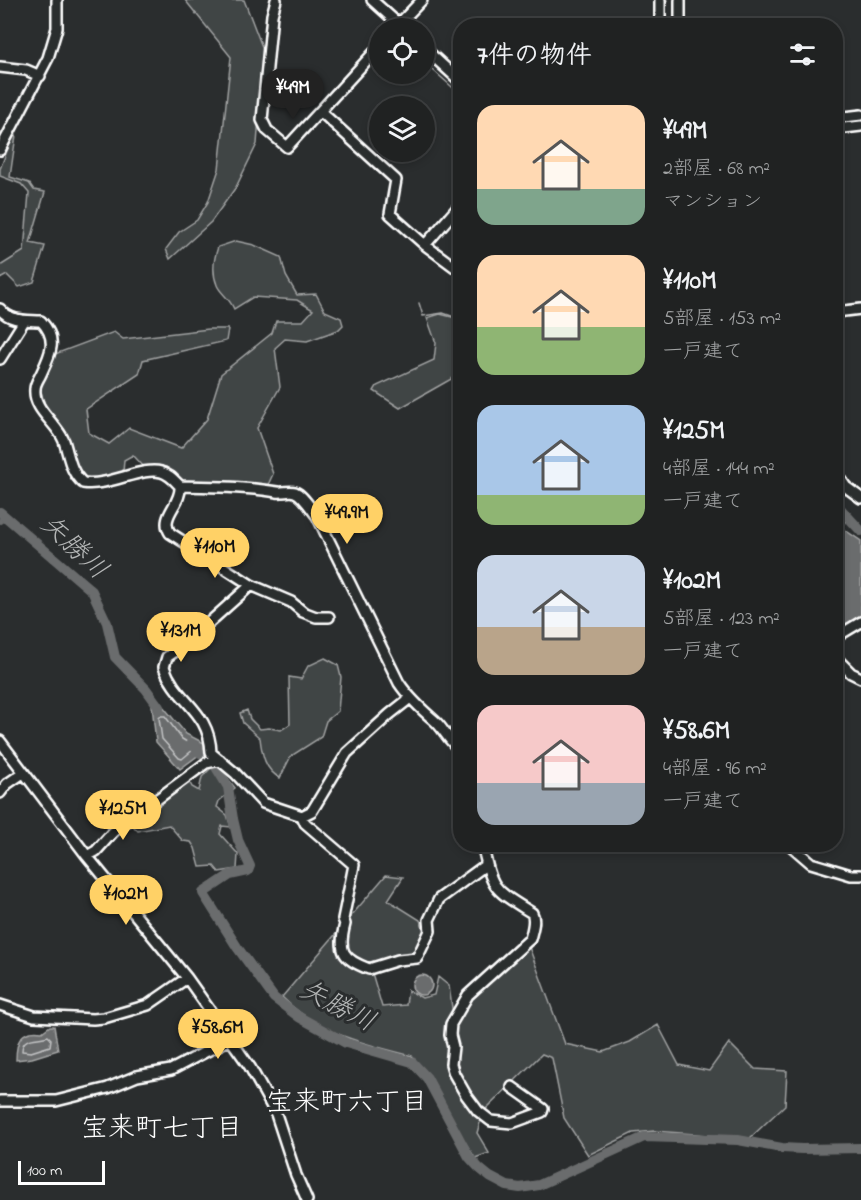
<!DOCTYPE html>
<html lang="ja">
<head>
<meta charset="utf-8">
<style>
  body { margin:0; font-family:"Indie Flower","Klee One",sans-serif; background:#282a2a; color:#f1f3f6; height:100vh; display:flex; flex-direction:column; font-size:22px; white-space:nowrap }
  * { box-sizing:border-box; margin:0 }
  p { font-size:20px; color:#a2a4a5 }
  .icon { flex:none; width:33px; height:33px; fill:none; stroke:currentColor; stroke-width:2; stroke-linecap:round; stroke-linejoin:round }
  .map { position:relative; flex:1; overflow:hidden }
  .sheet { position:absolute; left:453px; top:18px; width:390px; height:834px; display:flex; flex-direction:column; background:#202222; border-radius:24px; box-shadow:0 3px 9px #0003,0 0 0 2px #3d3f40 }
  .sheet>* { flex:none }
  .tools { position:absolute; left:369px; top:18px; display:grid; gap:12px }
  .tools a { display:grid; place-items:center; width:66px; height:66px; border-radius:50%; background:#202222; box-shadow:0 3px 9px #0003,0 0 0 2px #3d3f40; font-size:30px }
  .scale { position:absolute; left:18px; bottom:15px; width:87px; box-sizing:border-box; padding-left:6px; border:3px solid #fff; border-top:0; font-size:16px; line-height:21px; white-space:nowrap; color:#fff; -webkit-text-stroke:4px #2a2d2e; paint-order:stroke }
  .price { position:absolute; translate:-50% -51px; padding:0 14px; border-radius:21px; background:#ffd166; color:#111; font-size:20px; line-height:39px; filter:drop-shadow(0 2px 3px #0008) }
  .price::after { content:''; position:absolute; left:50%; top:36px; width:18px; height:14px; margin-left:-9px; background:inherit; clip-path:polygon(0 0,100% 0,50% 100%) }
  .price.on { background:#222; color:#fff }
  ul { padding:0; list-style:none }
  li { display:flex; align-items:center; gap:18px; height:150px; padding:0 24px }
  li span { display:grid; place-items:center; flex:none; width:168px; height:120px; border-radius:18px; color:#555 }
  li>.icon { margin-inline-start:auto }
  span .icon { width:72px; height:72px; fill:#fffc; stroke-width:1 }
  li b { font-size:26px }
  h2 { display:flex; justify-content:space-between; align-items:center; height:72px; padding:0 24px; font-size:26px }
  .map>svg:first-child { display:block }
  .green { fill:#414445; stroke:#a0a2a2; stroke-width:1.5 }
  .water { fill:#6a6c6d; stroke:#a6a7a7; stroke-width:1.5 }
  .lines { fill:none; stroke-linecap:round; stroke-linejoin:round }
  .shore { stroke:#c3c4c5; stroke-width:1.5 }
  .stream { stroke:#a6a7a7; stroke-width:1.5 }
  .canal { stroke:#6a6c6d; stroke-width:6 }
  .river { stroke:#6a6c6d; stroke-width:10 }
  .minor-casing { stroke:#fff; stroke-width:14 }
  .minor { stroke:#2a2d2e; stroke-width:9 }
  .labels { text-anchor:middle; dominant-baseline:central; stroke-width:6; stroke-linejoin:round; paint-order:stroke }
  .water-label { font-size:27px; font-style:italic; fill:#b4b6b6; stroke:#2a2d2e }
  .neighbourhood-label { font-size:27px; fill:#fff; stroke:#2a2d2e }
</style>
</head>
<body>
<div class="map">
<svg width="861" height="1200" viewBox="0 0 861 1200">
  <rect width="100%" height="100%" fill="#2a2d2e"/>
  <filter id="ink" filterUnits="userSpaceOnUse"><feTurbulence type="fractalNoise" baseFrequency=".0167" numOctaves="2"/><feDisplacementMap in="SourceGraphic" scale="12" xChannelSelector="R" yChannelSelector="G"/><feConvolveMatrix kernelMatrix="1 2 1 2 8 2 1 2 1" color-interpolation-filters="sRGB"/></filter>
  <g filter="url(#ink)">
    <path class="green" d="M185,0H244L264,52L257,144L236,187L211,222L170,259L166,249L179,232L197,220L208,202L219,169L231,57Z
      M14,133L16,135L10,177L29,183L34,190L45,192L30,243L45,246L34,282L19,287L7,275L0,279V266L24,251L29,193L21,184L0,176V169Z
      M236,241L254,245L281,257L286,276L297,295L316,294L325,311L341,318L343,325L338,330L307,341L285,339L275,348L280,387L257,428L273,474L267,487L182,483L166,467H144L133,455L124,460L123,472L115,477L90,480L82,477L75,464L66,437L46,408L40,389L55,354L114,332L123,339L209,329H228L226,341L143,360L139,374L86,409L89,433L109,444L129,428L181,448L207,419L221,374L272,333L276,321H303L313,310L297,300L253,297L234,309C229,297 220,293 217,285C212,273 214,258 218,247Z
      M440,314L460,319V374L400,408L374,391L377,386L434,360L436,343L427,318Z
      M325,658L338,665L341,677L338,711L326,721L321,737L291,756L280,778C265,770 262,755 260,738L243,723L240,713L247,710L250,719L260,729L269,728L281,730L290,724L289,677L301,679L308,666Z
      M216,763L235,788L219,801L217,807L227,815L231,827L222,826L220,834L238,854L237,869L219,872L214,866L200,867L195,848L191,842L183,841L169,825L138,831L131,824L188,779L192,787L199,791L202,777Z
      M386,875L403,877L388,900L420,920L425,934L413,952L373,964L372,973L382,1007L406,1005L408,990L422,998L434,995L438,977L449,986L453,1015L529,947L565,1044L603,1052L630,1042L658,1025L679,1065L709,1071L729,1043L755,1069L787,1071L785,1105L750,1138L654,1131L633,1133L588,1155L564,1118L552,1058L542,1054L483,1112L477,1133L489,1153L475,1158L412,1056C364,1044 319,1034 282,997Z"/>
    <path class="water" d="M836,524L861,541V615L836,631Z
      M152,693L186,734L204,743V751L180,769L156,742L151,696Z
      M412 985a10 10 0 1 1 20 0a10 10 0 1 1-20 0Z
      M50,1026H54L58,1050L32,1058L16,1060C16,1040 21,1029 42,1032Z"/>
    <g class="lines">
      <path class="shore" d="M161,716H165L182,739L194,746V749L182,759L179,758L162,739L159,718Z
        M48,1036L51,1039L50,1046L31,1052L22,1051C22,1035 38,1040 48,1036Z"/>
      <path class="stream" d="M667,26L665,16L667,0
        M424,62L460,94
        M419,303L423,316L443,313L460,319
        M836,495L848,519L841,526"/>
      <path class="canal" d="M0,521L5,517"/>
      <path class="river" d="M836,504L861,531
        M0,512L92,591L107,623L115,657L146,689L159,707
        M191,743L200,753L209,756L228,787L233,819L238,840L250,866L248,871L230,875L203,893L237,947L274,998L299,1017L346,1043L412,1062L427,1078L469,1157L479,1168L490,1177L507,1186L520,1188L539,1185L644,1137L738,1140L782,1148L802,1149L861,1148"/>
      <g class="minor-casing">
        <path id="minor" d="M276,0L272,15L262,120L267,130L287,147L380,46
          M372,0L403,28
          M660,0V26
          M680,0V26
          M395,28L422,0
          M424,48L460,81
          M0,67L26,70L40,76
          M320,111L396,180L390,214L425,245L460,271
          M836,118L861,115
          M836,129L861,126
          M0,150L48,58L57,28V0
          M425,245L460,205
          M0,309C11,322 25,320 41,321C59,340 50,355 40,376C38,380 35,384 35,389C33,410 57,423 64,441C69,456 70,472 83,483C108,487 143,466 161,472C169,474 174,480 180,486C212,487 245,486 277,492C283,493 290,490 295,492C303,495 311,509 317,516L399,683C409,698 421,709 435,721C444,729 449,742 460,749
          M836,312L861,309
          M0,359L24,321
          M836,472L846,487L861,498
          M180,486C182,504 159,516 170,533L251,585L291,602L303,612L316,617H329
          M251,585L184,645L167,657L164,667C176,702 210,710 211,753L235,773L263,803L302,816L312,811L347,753L390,714L409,699
          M836,637L861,622
          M836,658L851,673L861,678
          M0,741L87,856L187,978L250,1067L276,1114L296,1175L307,1200
          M0,793L7,784L23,773
          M302,816L305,823L354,865L343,919L345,924C338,951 342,959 369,969L398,960L417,958L430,931L429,920L439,899L487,864
          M482,844C493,891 492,888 532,913C536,920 532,931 530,939L468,995L451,1024L450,1035L453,1047L451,1064L454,1074L466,1095L478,1111L491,1121L512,1123L542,1112L543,1109L512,1087
          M789,844L811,863L851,875H861
          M87,856L96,851L113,832L206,763L220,760
          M0,1005L34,1016L93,1019L104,1018L148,1005L187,978
          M0,1101H56L108,1088L137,1076L171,1070L230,1039"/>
      </g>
      <use href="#minor" class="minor"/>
    </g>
  </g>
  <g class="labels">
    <g class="water-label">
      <text transform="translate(73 548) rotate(43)">矢勝川</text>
      <text transform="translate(337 1007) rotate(27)">矢勝川</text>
    </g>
    <g class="neighbourhood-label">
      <text x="347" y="1103">宝来町六丁目</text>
      <text x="162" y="1129">宝来町七丁目</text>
    </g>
  </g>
</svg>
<div class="tools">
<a><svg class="icon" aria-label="locate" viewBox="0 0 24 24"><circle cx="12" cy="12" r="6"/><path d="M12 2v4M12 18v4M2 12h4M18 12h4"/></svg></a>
<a><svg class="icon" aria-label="layers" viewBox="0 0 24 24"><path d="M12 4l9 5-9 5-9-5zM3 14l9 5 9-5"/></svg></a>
</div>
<div class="scale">100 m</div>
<b class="price on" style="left:293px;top:120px">¥49M</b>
<b class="price" style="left:347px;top:545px">¥49.9M</b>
<b class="price" style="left:215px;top:579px">¥110M</b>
<b class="price" style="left:181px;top:663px">¥131M</b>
<b class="price" style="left:123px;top:841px">¥125M</b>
<b class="price" style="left:126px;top:926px">¥102M</b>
<b class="price" style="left:218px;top:1060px">¥58.6M</b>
<section class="sheet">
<h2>7件の物件<svg class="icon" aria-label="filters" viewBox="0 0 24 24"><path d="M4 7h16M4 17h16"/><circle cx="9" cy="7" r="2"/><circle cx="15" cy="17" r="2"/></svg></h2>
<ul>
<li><span style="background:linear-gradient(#ffd9b3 70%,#7fa58c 0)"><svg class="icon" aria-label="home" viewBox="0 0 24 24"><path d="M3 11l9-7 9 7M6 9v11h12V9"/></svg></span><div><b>¥49M</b><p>2部屋 · 68 m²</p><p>マンション</p></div></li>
<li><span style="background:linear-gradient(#ffd9b3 60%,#8fb573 0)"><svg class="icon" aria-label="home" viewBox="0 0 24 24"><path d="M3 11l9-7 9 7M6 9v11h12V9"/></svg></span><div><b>¥110M</b><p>5部屋 · 153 m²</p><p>一戸建て</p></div></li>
<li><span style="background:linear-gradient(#a9c7e8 75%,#8fb573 0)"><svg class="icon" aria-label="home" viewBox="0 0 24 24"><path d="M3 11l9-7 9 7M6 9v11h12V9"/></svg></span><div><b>¥125M</b><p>4部屋 · 144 m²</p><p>一戸建て</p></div></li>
<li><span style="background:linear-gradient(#c9d6e8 60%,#b9a48a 0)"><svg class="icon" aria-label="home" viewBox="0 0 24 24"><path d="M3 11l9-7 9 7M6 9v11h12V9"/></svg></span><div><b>¥102M</b><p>5部屋 · 123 m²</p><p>一戸建て</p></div></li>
<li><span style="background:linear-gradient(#f6c9c9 65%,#9aa5b1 0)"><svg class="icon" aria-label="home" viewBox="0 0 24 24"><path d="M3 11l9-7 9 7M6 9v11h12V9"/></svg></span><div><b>¥58.6M</b><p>4部屋 · 96 m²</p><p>一戸建て</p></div></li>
</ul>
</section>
</div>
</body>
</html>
